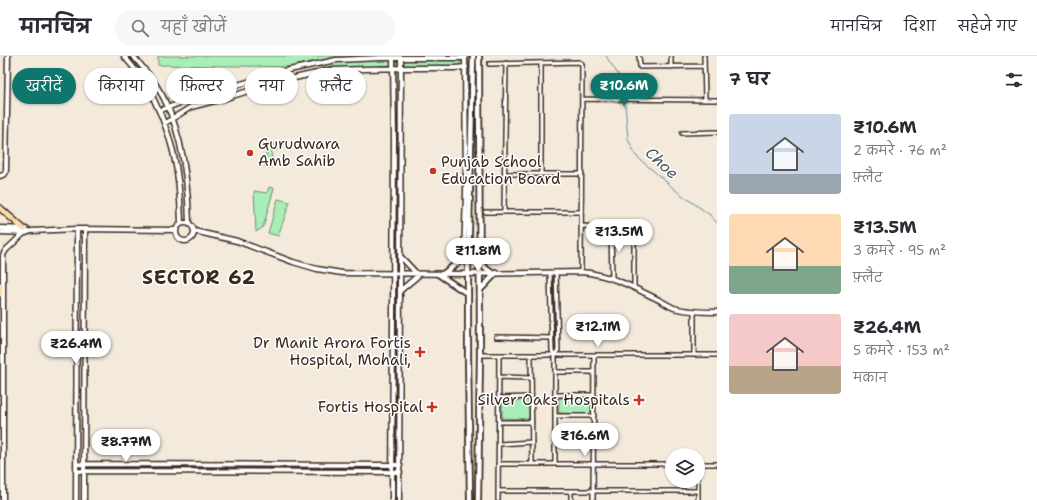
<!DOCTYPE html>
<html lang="hi">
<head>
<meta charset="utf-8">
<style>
  body { margin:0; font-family:"Shantell Sans","Playpen Sans Deva",sans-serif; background:#f7f7f7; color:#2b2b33; height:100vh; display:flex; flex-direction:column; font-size:15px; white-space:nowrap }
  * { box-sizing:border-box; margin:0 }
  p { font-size:13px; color:#7c7c81 }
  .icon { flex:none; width:22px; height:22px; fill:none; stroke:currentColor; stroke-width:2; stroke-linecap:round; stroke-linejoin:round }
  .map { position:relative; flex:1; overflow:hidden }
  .side { display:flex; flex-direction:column; background:#fff; width:320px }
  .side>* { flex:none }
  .hud { position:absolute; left:12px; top:12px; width:380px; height:36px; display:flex; gap:8px }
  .tools { position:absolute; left:665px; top:392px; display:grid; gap:8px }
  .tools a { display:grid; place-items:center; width:40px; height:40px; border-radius:50%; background:#fff; box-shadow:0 1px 3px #0004; font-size:20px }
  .price { position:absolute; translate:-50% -34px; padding:0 9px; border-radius:14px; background:#fff; color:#222; font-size:13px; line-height:26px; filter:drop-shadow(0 1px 2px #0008) }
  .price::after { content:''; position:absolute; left:50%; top:24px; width:12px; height:9px; margin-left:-6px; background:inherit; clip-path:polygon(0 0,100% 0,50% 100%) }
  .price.active { background:#0f766e; color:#fff }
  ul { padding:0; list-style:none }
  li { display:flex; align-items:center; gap:12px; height:100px; padding:0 12px }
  li span { display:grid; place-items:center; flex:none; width:112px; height:80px; border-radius:4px; color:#555 }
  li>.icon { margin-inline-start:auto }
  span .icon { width:48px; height:48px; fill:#fffc; stroke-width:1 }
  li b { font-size:17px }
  h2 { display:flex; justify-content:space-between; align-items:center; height:48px; padding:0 12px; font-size:17px }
  .chip { padding:0 14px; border-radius:18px; background:#fff; box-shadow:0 1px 3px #0004; font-size:14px; line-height:36px }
  .chip.active { background:#0f766e; color:#fff }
  header { display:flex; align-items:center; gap:24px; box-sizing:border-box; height:56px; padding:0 20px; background:#fff; border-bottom:1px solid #e1e1e2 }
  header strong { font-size:19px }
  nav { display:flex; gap:22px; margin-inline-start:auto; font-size:14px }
  .search { width:280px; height:36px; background:#f7f7f7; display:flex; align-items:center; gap:10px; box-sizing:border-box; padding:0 14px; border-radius:22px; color:#7c7c81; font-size:15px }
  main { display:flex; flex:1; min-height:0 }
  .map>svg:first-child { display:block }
  .green { fill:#a9eeb8; stroke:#728c6b }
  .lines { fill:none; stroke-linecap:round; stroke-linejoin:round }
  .stream { stroke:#648c8f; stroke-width:1 }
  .minor-casing { stroke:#3b2a1e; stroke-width:6 }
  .tertiary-casing { stroke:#3b2a1e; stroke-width:7 }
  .secondary-casing { stroke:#3b2a1e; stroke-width:8 }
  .primary-casing { stroke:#3b2a1e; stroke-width:8 }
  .minor { stroke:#fff; stroke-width:3 }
  .tertiary { stroke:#fff; stroke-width:4 }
  .secondary { stroke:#fff; stroke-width:4.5 }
  .primary { stroke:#faddab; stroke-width:5 }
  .poi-dot { fill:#c8321e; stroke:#fff; stroke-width:1.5 }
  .labels { text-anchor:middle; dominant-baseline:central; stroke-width:3; stroke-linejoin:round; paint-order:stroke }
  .poi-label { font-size:15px; fill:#3b2a1e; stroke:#fff; text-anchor:end }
  .water-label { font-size:16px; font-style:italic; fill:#4f5b57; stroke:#fff }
  .district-label { font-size:19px; font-weight:bold; letter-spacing:1px; fill:#3b2a1e; stroke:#fff }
</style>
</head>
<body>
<header>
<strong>मानचित्र</strong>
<div class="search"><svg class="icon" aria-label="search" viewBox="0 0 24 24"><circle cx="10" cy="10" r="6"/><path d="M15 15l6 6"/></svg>यहाँ खोजें</div>
<nav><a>मानचित्र</a><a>दिशा</a><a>सहेजे गए</a></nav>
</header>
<main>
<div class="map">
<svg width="717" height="444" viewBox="0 0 717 444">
  <rect width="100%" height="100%" fill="#f3eadc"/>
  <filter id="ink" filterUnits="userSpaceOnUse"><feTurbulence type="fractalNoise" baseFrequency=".025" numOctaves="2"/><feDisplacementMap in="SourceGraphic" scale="8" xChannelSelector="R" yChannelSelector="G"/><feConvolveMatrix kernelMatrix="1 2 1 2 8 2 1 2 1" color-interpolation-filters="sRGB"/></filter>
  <g filter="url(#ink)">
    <path class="green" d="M158,0H460V13L158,9Z
      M267,86L280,89L278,94H272L271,112L265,111Z
      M269,131L274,132L264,168L262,172L256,176L254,135L267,137Z
      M278,143L290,146L278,180L268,177Z
      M559,342H592L591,358L559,357Z
      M502,344H529V363L502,362Z"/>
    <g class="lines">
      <path class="stream" d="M606,0L623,26L628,83L636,100L679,137L710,159L717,167"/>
      <g class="minor-casing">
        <path id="minor" d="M639,0L640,11L704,10
          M671,0V11
          M704,0L705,44
          M489,8L579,6L582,8L581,216
          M583,43L717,44
          M682,77L717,76
          M505,118H582
          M541,118V7
          M485,156H581
          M504,156L506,7
          M581,170L634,172V231
          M611,172L612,222
          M634,172L648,173
          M550,217L552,295L555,299
          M496,281L552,282
          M480,299H717
          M531,299L532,408
          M694,299V256
          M555,316H594
          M499,321L531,322
          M555,339H594
          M499,342L531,341
          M555,360H594
          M499,366H532
          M555,382H594
          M499,388L532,386
          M498,408H672
          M555,408V299L558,294L556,216
          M698,408H717
          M498,435H698
          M498,444L499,300
          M571,444V435
          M593,444L594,299
          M698,444V408"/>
      </g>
      <g class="tertiary-casing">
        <path id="tertiary" d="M124,0C131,9 139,17 145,27C172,74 180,113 181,167
          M133,0C141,9 150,19 156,29C182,68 188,122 189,167
          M159,55L185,45L280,16L336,4L381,2H465
          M165,67L191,51L226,42L281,25L330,14L401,12H455L466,11
          M0,120L5,118L6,114L8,0
          M176 176a9 9 0 1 1 18 0a9 9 0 1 1-18 0Z
          M0,172L26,173
          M194,175L237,185L293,206L317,213L342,217L468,218L581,216C607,218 629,229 653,241C660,244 667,249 674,252C688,256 703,256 717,256
          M0,176L26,177L31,175L77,173L176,174
          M401,201L417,218
          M464,203L466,136L465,0
          M401,234L420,218
          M76,408L400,409
          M76,415L400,416
          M3,444V199L6,194L24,177
          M76,444L77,173
          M84,444L85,173
          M392,444L394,85L393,2
          M399,444L401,2"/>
      </g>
      <g class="secondary-casing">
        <path id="secondary" d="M480,204L485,212L492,217
          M438,218L468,238
          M443,218L468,199
          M480,234L496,217
          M470,444L468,299V218L473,0
          M478,444L480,299L479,0"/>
      </g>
      <g class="primary-casing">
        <path id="primary" d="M0,152L24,173
          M0,229V238"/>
      </g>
      <use href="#minor" class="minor"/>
      <use href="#tertiary" class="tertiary"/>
      <use href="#secondary" class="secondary"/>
      <use href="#primary" class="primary"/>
    </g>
  </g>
  <g class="poi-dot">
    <circle cx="250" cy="97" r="4"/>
    <circle cx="433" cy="115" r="4"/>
    <path d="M418 290h4v4h4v4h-4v4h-4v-4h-4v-4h4z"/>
    <path d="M637 338h4v4h4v4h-4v4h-4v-4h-4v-4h4z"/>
    <path d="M430 345h4v4h4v4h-4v4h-4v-4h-4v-4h4z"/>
  </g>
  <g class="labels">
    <g class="poi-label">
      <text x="258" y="88" text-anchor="start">Gurudwara<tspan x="258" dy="17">Amb Sahib</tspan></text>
      <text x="441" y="106" text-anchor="start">Punjab School<tspan x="441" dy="17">Education Board</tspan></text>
      <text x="411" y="287">Dr Manit Arora Fortis<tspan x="411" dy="17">Hospital, Mohali,</tspan></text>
      <text x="630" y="344">Silver Oaks Hospitals</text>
      <text x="423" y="351">Fortis Hospital</text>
    </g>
    <g class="water-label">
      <text transform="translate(662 107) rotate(43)">Choe</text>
    </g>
    <g class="district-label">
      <text x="199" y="221">SECTOR 62</text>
    </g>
  </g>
</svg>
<div class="tools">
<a><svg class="icon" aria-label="layers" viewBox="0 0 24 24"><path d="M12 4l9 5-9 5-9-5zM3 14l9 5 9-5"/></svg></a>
</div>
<b class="price active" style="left:624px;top:51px">₹10.6M</b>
<b class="price" style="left:619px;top:197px">₹13.5M</b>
<b class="price" style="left:478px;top:216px">₹11.8M</b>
<b class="price" style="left:598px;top:292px">₹12.1M</b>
<b class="price" style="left:76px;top:309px">₹26.4M</b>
<b class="price" style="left:585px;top:401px">₹16.6M</b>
<b class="price" style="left:126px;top:407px">₹8.77M</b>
<div class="hud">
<a class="chip active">खरीदें</a>
<a class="chip">किराया</a>
<a class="chip">फ़िल्टर</a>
<a class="chip">नया</a>
<a class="chip">फ़्लैट</a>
</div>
</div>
<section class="side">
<h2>7 घर<svg class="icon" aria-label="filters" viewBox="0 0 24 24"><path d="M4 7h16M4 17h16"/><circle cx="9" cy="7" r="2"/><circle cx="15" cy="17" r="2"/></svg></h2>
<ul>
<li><span style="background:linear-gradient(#c9d6e8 75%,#9aa5b1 0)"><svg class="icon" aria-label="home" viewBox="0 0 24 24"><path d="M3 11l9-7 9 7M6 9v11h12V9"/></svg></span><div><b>₹10.6M</b><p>2 कमरे · 76 m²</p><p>फ़्लैट</p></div></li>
<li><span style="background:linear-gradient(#ffd9b3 65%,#7fa58c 0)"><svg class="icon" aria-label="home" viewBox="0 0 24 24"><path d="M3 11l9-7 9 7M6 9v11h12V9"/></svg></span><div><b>₹13.5M</b><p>3 कमरे · 95 m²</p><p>फ़्लैट</p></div></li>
<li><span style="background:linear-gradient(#f6c9c9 65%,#b9a48a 0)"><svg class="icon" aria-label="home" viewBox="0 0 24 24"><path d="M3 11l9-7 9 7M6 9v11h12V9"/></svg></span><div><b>₹26.4M</b><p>5 कमरे · 153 m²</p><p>मकान</p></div></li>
</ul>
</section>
</main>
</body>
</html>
